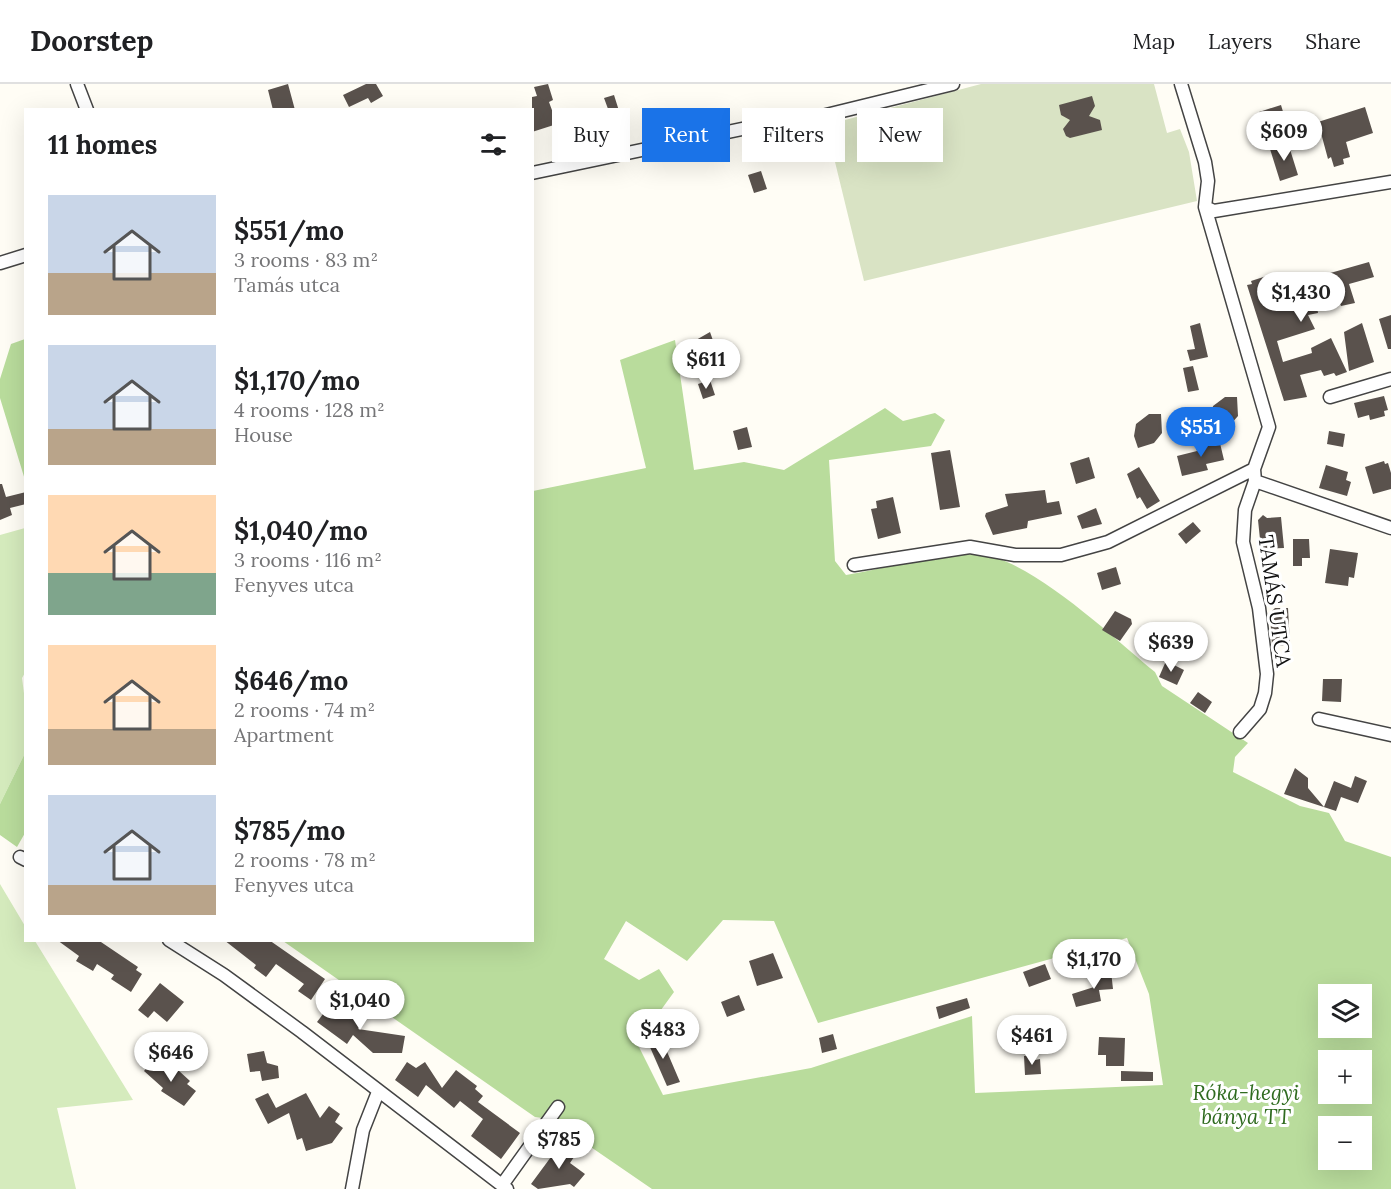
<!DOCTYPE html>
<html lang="en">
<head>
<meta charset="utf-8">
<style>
  body { margin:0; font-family:Lora,serif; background:#f2f2f2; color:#202124; height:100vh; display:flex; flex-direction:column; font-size:22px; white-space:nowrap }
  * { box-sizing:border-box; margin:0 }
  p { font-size:20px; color:#757577 }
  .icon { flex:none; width:33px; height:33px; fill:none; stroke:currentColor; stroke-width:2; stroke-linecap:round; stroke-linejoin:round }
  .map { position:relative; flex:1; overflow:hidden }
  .drawer { position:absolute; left:24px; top:24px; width:510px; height:834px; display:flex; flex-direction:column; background:#fff; border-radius:0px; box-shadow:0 6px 24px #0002 }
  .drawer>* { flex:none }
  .banner { position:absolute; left:552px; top:24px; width:570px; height:54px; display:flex; gap:12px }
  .buttons { position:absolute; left:1318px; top:900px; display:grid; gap:12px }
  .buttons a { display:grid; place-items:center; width:54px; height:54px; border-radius:0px; background:#fff; box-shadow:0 6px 24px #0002; font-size:30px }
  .price { position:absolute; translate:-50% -51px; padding:0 14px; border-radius:21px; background:#fff; color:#222; font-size:20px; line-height:39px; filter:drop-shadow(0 2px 3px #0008) }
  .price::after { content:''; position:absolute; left:50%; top:36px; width:18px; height:14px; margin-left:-9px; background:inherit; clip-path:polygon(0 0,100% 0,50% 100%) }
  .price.active { background:#1a73e8; color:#fff }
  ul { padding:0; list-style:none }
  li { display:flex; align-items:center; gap:18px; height:150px; padding:0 24px }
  li span { display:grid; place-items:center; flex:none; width:168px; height:120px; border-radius:0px; color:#555 }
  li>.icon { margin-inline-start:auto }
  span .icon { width:72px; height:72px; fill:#fffc; stroke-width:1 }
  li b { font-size:26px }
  h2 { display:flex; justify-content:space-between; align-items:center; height:72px; padding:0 24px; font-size:26px }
  .tag { padding:0 21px; border-radius:0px; background:#fff; box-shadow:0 6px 24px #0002; font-size:21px; line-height:54px }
  .tag.active { background:#1a73e8; color:#fff }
  header { display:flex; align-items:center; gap:36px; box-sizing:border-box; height:84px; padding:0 30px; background:#fff; border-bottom:2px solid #e0e0e0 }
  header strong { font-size:28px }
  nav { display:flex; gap:33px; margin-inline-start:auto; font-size:21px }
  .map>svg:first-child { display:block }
  .green { fill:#d5ebbd }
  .forest { fill:#b9dc9c; fill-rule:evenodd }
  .cemetery { fill:#d9e3c4 }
  .building { fill:#5a524d }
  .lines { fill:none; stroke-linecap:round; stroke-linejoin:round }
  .street-casing { stroke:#444; stroke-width:15 }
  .street { stroke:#fff; stroke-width:12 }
  .labels { text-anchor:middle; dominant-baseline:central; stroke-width:6; stroke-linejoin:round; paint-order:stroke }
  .street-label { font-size:21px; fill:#111; stroke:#fff }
  .park-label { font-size:21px; font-style:italic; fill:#2f6b1f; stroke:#fff }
</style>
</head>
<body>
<header>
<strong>Doorstep</strong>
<nav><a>Map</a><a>Layers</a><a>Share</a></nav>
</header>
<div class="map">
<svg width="1391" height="1105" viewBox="0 0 1391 1105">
  <rect width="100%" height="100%" fill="#fffdf5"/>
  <path class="green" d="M25,444L26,587L22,594L25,617V669L0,720V451Z
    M0,800L25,842L26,856L35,857L133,1016L57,1024L76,1105H0Z"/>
  <path class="forest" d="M25,255V396L0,314V295L11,260Z
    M675,256L694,386L744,378L784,386L885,324L903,337L935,329L945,336L931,362L829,376L835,477L846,491C886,484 932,472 973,470C1023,467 1116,556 1155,588L1162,602L1248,659L1235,673L1233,688L1300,722L1329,729L1345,757L1391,773V1105H652L550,1035L535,1033L283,857L532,856L533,407L646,384L620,276ZM723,836L774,837L818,939L1127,854L1149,910L1163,1001L975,1009L972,932L811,984L663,1011L637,959L674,908L659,885L639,896L604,875L626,837L687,877ZM1329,910H1362V944H1329ZM1329,976H1362V1010H1329ZM1329,1042H1362V1076H1329Z
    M25,669V749L17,763L0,751V720Z"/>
  <path class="cemetery" d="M981,0H1154L1167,49L1180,45L1189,68L1197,117L864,197L826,41Z"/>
  <path class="building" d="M288,0L295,26H273L268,6Z
    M366,0H376L383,12L371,19L368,14L349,23L343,11Z
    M548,0L553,16L549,18L557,40L532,48V13L537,12L534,3Z
    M614,11L620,30L611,33L604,14Z
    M1092,12L1095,22L1089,32L1100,36L1102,46L1070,54L1066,52L1063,45L1070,36L1061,31L1059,21Z
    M1281,21L1284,31L1262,37L1259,28Z
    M1365,23L1373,49L1346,58L1350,73L1343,75L1344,80L1334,83L1331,73L1328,75L1318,38Z
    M1288,59L1298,91L1280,97L1270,65Z
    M761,87L767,105L754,109L748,91Z
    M1369,178L1374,193L1349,200L1355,219L1341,222L1334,204L1315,210L1318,229L1308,231L1315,245L1277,257L1283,278L1312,269L1311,264L1331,254L1347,288L1336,292L1334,289L1324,292L1321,286L1300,291L1307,313L1284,317L1247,201L1252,200L1251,197L1276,189L1281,203Z
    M1391,231V265H1388L1379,235Z
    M1200,239L1208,273L1190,277L1187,266L1195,265L1190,242Z
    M1362,239L1374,278L1349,287L1344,248Z
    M710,248L716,265L698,272L697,268L693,270L689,260Z
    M1193,282L1199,306L1188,308L1183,284Z
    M710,296L715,311L703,315L698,300Z
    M1384,312L1388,326L1384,327L1385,332L1370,336L1369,331L1358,334L1354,319Z
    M1225,313H1237L1238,332L1230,341L1215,347L1211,335L1213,322Z
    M1149,330H1161L1162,349L1154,359L1138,364L1134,352L1136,340Z
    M747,343L752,363L738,366L733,347Z
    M1329,347L1345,350L1343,363L1327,360Z
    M1219,355L1224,376L1206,380L1208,386L1182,392L1177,372L1197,367L1195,361Z
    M950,366L960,423L940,426L931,369Z
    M1089,373L1095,394L1076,400L1070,379Z
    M1384,377L1385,380L1388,379L1391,389V405L1373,410L1365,383Z
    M1326,381L1348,388L1346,396L1351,398L1347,412L1319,404Z
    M1139,383L1160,417L1147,425L1140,413L1137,415L1127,390Z
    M0,400H2L6,413L26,408V420L10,424L12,431L0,436Z
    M1045,406L1047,419L1059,417L1062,430L1028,437L1027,444L993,451L985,432L986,429L1008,422L1005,410Z
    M893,413L901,449L878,455L871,425L877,424L876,417Z
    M1096,424L1102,440L1082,445L1077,432Z
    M1263,431L1267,434L1281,433L1284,464L1261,465L1258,436Z
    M1193,438L1201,447L1186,460L1178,450Z
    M1293,455H1309L1310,474H1302V482H1293Z
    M1330,465L1358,469L1354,494L1349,493L1348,502L1325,499Z
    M1116,483L1121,500L1102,506L1097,489Z
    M1275,524H1288L1290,561L1272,562L1270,529Z
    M1115,527L1131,535L1132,540L1120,557L1102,546Z
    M1166,577L1184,586L1177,601L1159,593Z
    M1323,595H1342L1341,618L1322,617Z
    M1198,608L1212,618L1205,629L1190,619Z
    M1295,684L1308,694V704L1324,723L1334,697L1351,704L1355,692L1367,697L1358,719L1341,713L1336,727L1284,710Z
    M57,856H98L138,883L136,886L142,890L131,908L111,895L114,891L97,880L93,887L76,877L79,872Z
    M224,856H269L325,895L311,916L298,907L304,900L276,880L266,893L254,884L256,881Z
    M773,869L783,894L757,902L749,877Z
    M1045,880L1051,895L1029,903L1023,888Z
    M1111,887L1113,905L1099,906L1101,917L1076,923L1072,910L1094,903L1092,891Z
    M160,899L184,918L167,938L154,927L148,934L138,926Z
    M739,911L745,926L727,933L721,918Z
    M967,914L970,924L939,935L936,923Z
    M346,917L367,933L358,945L405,952L402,969H373L353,951L347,960L317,938L326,926L335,932Z
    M659,949L680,998L667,1002L646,954Z
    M833,950L837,965L822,969L819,954Z
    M1099,953L1125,954L1124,982H1106V971H1098Z
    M264,967L267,979L278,982L279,994L262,997L260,987L250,988L247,970Z
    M1035,971V976L1040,975L1041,990L1025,991L1024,972Z
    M153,976L163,985L166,982L175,989L178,986L190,997L187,1000L196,1007L184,1022L161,1007L163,1004L144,987Z
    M407,978L416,984L425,978L442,1004L456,986L477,1002L475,1005L483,1012L478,1018L520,1049L501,1075L471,1052L483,1035L460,1017L454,1024L426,1001L418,1013L395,996Z
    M1121,987L1153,988V997H1121Z
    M268,1009L276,1024L306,1009L320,1034L329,1022L340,1030L335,1038L343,1044L332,1059L306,1067L302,1054L297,1056L289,1029L268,1040L255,1015Z
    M562,1058L573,1066L570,1069L574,1073L570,1079L585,1090L574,1103L570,1100L538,1105L531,1100Z"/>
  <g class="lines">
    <g class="street-casing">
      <path id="street" d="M77,0L87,26
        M1181,0L1205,78L1208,97L1205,123L1269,343L1254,385L1255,397L1245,426L1243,458L1259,524L1267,590L1265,609L1260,625L1240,648
        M532,89L799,33L822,32L953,0
        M1205,123L1214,127L1391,98
        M0,179L26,171
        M1330,313L1391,295
        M1255,397L1391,444
        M854,481L970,463L1015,471H1061L1108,458L1254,385
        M1319,635L1391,651
        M20,773L26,776
        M169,856L224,891L302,948L507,1105
        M502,1101L558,1023
        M352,1105L363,1046L378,1008"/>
    </g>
    <use href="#street" class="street"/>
  </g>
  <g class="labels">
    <g class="street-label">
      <text transform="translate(1275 517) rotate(82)">TAMÁS UTCA</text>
    </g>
    <g class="park-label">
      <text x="1246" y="1008">Róka-hegyi<tspan x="1246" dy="24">bánya TT</tspan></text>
    </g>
  </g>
</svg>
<div class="buttons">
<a><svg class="icon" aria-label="layers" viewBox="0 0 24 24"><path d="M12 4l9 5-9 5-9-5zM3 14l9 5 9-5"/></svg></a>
<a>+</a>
<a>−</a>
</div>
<b class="price" style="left:1284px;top:78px">$609</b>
<b class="price" style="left:1301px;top:239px">$1,430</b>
<b class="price" style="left:706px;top:306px">$611</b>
<b class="price active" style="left:1201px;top:374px">$551</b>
<b class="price" style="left:1171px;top:589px">$639</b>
<b class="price" style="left:1094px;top:906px">$1,170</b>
<b class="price" style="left:360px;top:947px">$1,040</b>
<b class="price" style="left:663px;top:976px">$483</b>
<b class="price" style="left:1032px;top:982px">$461</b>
<b class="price" style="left:171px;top:999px">$646</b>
<b class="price" style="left:559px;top:1086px">$785</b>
<div class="banner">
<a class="tag">Buy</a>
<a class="tag active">Rent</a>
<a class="tag">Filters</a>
<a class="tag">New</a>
</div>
<section class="drawer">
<h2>11 homes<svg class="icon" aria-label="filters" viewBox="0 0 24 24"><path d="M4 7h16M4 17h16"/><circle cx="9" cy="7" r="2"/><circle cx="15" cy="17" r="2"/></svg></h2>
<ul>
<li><span style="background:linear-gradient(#c9d6e8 65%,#b9a48a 0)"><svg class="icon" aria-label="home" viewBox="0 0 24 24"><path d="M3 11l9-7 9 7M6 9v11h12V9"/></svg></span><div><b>$551/mo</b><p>3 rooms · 83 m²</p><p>Tamás utca</p></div></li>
<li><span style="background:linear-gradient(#c9d6e8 70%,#b9a48a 0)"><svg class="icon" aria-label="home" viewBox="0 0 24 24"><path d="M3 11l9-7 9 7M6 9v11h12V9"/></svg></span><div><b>$1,170/mo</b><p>4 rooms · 128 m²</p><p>House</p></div></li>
<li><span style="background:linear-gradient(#ffd9b3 65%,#7fa58c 0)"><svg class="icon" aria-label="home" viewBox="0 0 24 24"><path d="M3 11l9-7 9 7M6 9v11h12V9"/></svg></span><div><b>$1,040/mo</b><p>3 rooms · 116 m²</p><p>Fenyves utca</p></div></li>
<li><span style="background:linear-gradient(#ffd9b3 70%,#b9a48a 0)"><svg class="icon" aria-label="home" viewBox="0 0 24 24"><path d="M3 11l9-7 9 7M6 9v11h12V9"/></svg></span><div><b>$646/mo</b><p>2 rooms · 74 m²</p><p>Apartment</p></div></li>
<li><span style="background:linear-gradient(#c9d6e8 75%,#b9a48a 0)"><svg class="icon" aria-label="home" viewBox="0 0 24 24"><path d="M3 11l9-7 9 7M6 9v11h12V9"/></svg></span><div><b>$785/mo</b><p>2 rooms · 78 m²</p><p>Fenyves utca</p></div></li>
</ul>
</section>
</div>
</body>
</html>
